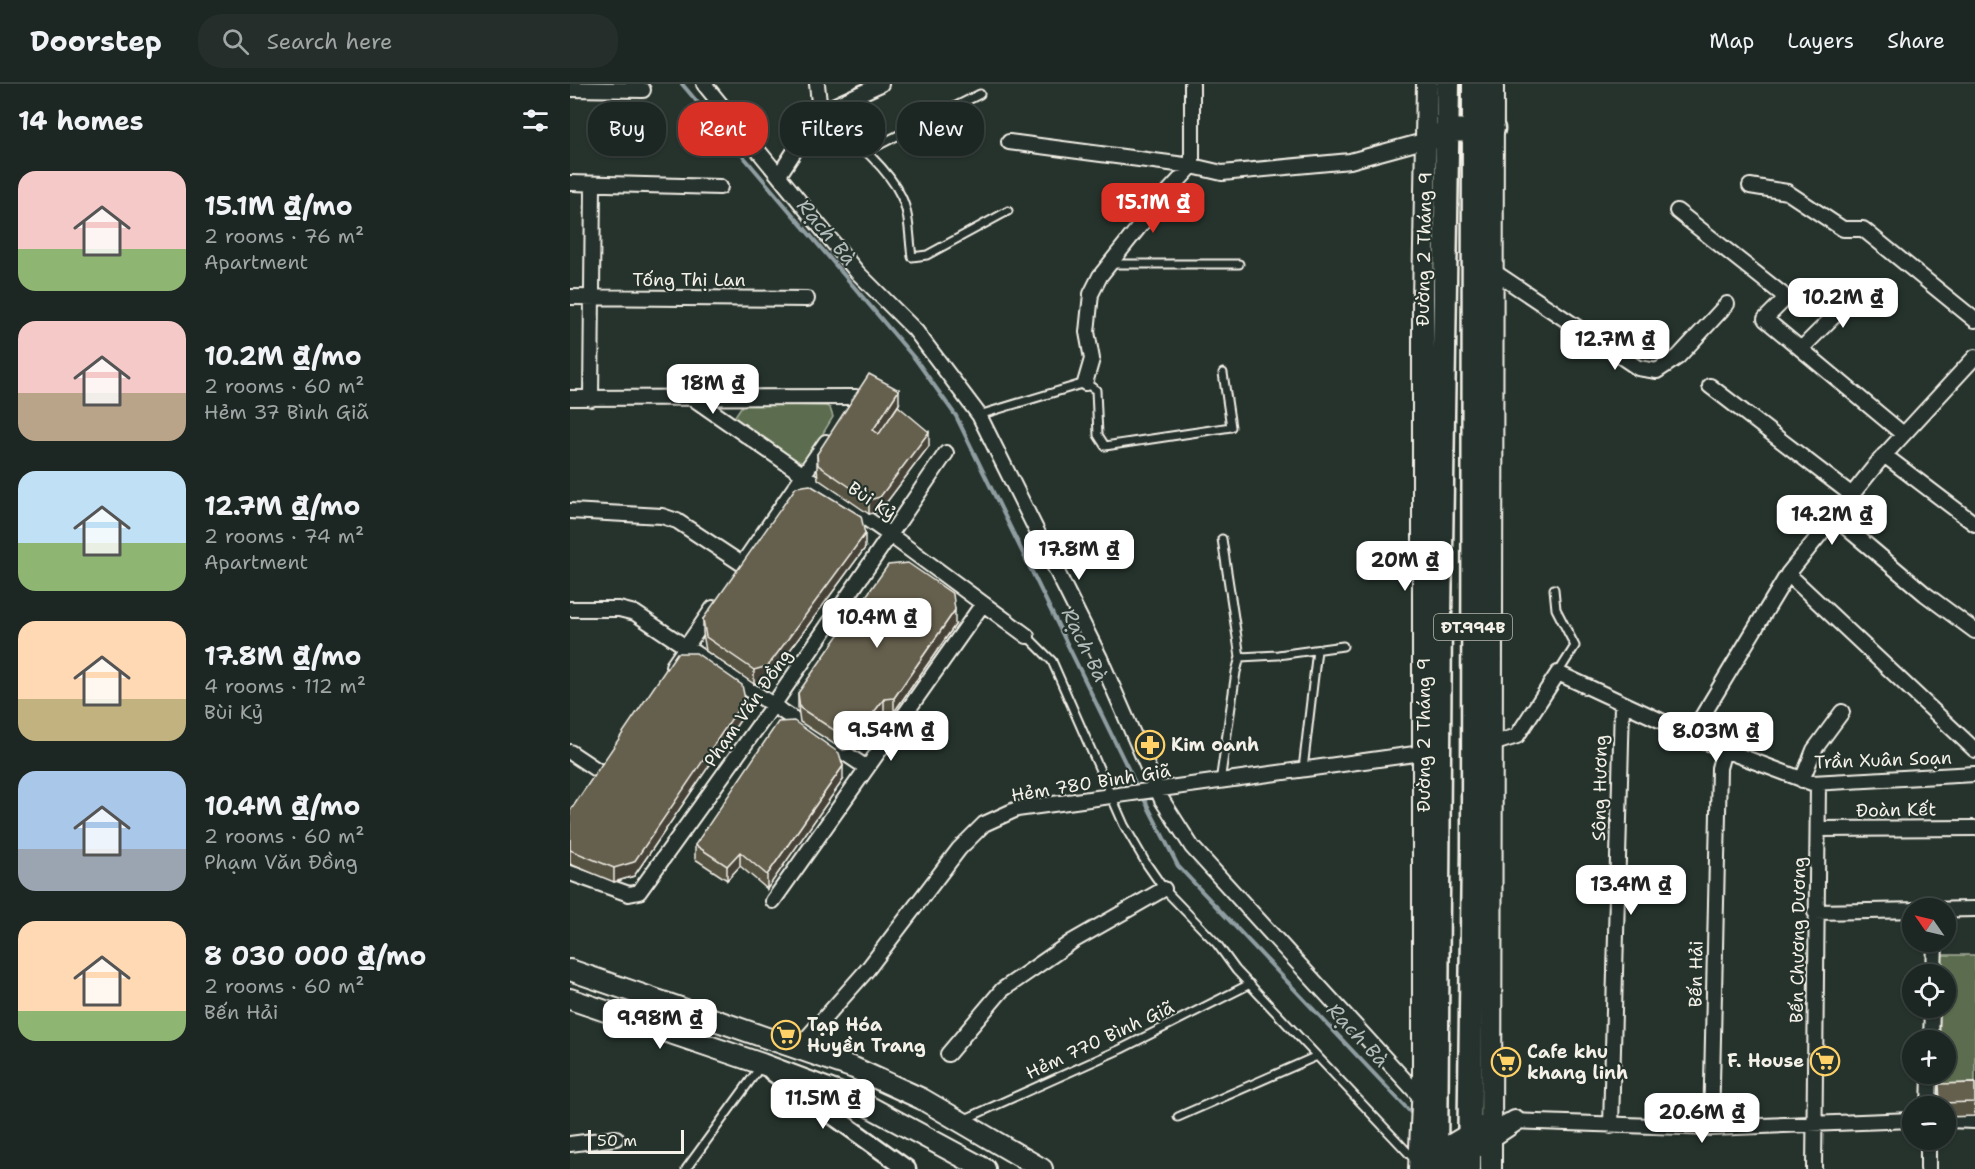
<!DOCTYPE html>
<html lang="en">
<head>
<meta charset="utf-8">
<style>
  body { margin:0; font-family:"Shantell Sans",sans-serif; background:#252e2a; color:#f1f3f6; height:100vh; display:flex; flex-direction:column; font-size:22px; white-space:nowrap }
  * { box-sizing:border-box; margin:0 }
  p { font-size:20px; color:#a0a5a5 }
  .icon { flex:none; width:33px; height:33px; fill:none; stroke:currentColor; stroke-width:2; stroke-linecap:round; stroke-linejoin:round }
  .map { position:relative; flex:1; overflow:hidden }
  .sheet { display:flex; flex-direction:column; background:#1c2622; width:570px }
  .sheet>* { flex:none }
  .hud { position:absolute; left:18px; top:18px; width:570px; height:54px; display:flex; gap:12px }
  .needle { width:39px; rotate:304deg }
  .tools { position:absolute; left:1332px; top:814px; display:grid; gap:12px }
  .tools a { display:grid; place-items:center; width:54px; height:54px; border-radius:50%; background:#1c2622; box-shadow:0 2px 4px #0004,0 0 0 2px #3a4340; font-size:30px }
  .scale { position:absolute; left:18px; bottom:15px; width:96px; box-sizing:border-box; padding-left:6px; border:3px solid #f4f1e8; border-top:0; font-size:16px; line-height:21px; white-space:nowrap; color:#f4f1e8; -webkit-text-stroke:4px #26332d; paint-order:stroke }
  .price { position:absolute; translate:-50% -51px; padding:0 14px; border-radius:12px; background:#fff; color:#222; font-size:20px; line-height:39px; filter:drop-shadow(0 2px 3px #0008) }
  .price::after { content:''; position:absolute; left:50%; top:36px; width:18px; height:14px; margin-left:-9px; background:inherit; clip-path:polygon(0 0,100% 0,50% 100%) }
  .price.active { background:#d93025; color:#fff }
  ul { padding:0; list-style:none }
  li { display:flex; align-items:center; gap:18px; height:150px; padding:0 18px }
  li span { display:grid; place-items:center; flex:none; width:168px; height:120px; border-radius:18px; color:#555 }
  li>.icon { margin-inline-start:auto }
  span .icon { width:72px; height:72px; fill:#fffc; stroke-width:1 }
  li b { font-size:26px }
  h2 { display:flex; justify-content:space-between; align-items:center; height:72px; padding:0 18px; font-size:26px }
  .tag { padding:0 21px; border-radius:24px; background:#1c2622; box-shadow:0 2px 4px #0004,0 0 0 2px #3a4340; font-size:21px; line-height:54px }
  .tag.active { background:#d93025; color:#fff }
  header { display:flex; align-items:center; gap:36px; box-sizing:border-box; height:84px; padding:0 30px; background:#1c2622; border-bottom:2px solid #3a4340 }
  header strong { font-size:28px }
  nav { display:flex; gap:33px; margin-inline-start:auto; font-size:21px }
  .search { width:420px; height:54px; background:#252e2a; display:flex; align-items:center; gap:15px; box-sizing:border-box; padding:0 21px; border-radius:24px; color:#a0a5a5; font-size:22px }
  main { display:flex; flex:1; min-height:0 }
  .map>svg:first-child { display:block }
  .green { fill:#5b6d4f; stroke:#a8af9c; stroke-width:1.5 }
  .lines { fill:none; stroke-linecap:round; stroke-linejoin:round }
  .stream { stroke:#909ea2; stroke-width:4 }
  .service-casing { stroke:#f4f1e8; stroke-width:11 }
  .minor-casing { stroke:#f4f1e8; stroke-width:18 }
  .tertiary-casing { stroke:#f4f1e8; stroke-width:21 }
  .secondary-casing { stroke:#f4f1e8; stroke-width:24 }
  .primary-casing { stroke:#f4f1e8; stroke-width:27 }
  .service { stroke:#26332d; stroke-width:7 }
  .minor { stroke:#26332d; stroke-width:14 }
  .tertiary { stroke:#26332d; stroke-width:16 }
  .secondary { stroke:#26332d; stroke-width:20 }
  .primary { stroke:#26332d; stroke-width:22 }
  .wall { fill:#575243; stroke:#f4f1e8; stroke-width:1.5 }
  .shaded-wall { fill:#474237; stroke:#f4f1e8; stroke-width:1.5 }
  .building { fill:#655f4e; stroke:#f4f1e8; stroke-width:1.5 }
  .labels { text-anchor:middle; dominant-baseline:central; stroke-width:4.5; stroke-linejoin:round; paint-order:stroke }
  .shield { fill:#26332d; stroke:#b6b8b0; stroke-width:1.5 }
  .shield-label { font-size:16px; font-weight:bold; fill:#f4f1e8 }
  .street-label { font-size:18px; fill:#f4f1e8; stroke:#26332d }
  .poi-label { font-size:18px; font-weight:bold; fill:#f4f1e8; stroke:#26332d; text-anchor:start }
  .water-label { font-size:20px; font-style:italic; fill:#b2bab9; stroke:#26332d }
</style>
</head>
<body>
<header>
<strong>Doorstep</strong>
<div class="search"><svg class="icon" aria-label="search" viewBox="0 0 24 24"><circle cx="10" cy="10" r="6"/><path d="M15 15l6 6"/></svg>Search here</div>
<nav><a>Map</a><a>Layers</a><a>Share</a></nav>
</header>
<main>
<section class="sheet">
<h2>14 homes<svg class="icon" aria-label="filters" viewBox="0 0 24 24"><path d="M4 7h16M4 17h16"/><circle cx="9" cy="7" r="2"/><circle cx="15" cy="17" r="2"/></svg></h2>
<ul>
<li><span style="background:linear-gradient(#f6c9c9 65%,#8fb573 0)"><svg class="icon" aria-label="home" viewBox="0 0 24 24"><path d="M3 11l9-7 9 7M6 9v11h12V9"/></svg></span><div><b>15.1M ₫/mo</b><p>2 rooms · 76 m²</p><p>Apartment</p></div></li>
<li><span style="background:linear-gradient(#f6c9c9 60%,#b9a48a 0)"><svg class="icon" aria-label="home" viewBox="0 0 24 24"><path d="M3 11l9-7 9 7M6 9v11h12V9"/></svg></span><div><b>10.2M ₫/mo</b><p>2 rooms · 60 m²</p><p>Hẻm 37 Bình Giã</p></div></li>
<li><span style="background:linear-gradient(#bfe0f5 60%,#8fb573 0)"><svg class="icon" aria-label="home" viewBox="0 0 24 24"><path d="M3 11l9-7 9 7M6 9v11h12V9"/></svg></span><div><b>12.7M ₫/mo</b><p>2 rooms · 74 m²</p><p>Apartment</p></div></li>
<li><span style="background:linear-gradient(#ffd9b3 65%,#c2b280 0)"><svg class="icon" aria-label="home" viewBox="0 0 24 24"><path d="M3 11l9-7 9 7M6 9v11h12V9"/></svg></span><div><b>17.8M ₫/mo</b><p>4 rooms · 112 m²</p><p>Bùi Kỷ</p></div></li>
<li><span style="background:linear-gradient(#a9c7e8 65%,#9aa5b1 0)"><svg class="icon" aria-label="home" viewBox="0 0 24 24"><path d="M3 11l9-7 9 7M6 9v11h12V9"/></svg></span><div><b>10.4M ₫/mo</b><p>2 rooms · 60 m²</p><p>Phạm Văn Đồng</p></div></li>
<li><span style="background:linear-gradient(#ffd9b3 75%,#8fb573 0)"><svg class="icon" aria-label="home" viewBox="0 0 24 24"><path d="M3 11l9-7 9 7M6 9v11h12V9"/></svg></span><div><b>8 030 000 ₫/mo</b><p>2 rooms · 60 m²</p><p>Bến Hải</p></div></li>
</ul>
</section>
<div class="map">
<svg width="1405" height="1085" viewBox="0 0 1405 1085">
  <rect width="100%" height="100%" fill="#26332d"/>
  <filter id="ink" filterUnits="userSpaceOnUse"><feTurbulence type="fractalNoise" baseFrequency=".0167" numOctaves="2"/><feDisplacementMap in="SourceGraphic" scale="12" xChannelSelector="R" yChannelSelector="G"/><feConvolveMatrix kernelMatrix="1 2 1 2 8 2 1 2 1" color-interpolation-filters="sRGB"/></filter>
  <g filter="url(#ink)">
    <path class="green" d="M173,320L256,322L260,324L263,333L235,379L223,376L163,335Z
      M1363,871H1405V1010L1363,1011V990H1376V957H1363V924H1376V891H1363Z"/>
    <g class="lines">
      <path class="stream" d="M112,0L346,276L386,332L568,705
        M572,711L608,782L845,1033"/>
      <g class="service-casing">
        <path id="service" d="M250,28C277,51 316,80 331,112C340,130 339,153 342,173L357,171L438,127
          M295,68L410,10
          M541,180H669
          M409,331L515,299L526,306L528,351L535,362L661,343L653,289
          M984,505L986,525L1005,562L988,589
          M457,552L482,577L554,741L576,779L594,805L647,860L666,886L845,1076
          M670,573L708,571L773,562
          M733,685L747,566
          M650,698L666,588L670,573L652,455
          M608,1033L747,972
          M393,1036L551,965L680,900
          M116,1085L191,982"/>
      </g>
      <g class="minor-casing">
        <path id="minor" d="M134,0L287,188L345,246L409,331L530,574L592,716L622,763L853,1016
          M0,5L73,6
          M250,28L311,0
          M439,58L622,82L652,89L780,77L857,56
          M209,91L250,28L247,0
          M0,99L150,103
          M1180,102L1217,108L1273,145H1293L1405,236
          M1107,127L1212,210L1213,217L1195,235L1333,350
          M923,187L1068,284L1087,287L1108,273L1157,220
          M0,213L237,215
          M1231,265L1293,203
          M515,299L522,275L517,248L521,210L530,192L589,118L622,82V0
          M1140,302L1282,411
          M0,314L286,313
          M21,315L23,100
          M124,315L320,451L457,552
          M1314,371L1405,440
          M0,427L92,432L107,437L172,480
          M1265,434L1355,510L1405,547
          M177,473L256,358
          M1218,490L1405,666
          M0,525H49L65,529L297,684
          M103,582L143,524
          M1121,651L1218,490L1309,377L1405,273
          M922,660L947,652L988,589L1154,666L1242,699L1405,690
          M0,668L30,688
          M1232,696L1244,666L1272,628
          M1248,745L1405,744
          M0,789L59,810L69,808L204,620L376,369
          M203,817L412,521
          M1245,828L1405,825
          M1364,891L1365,858
          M1361,957L1362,924
          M228,964L297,886L389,765L414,740L447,725L852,669
          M378,970L432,906L503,857L594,805
          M1359,1023L1360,990
          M1376,1036L1405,1037
          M938,1037L1141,1044L1342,1036
          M1041,1042L1052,620
          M1141,1044L1149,684L1154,666
          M0,1060L46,1054
          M1244,1085L1248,700
          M1358,1085V1056"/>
      </g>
      <g class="tertiary-casing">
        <path id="tertiary" d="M202,988L337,1085"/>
      </g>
      <g class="secondary-casing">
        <path id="secondary" d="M0,886L284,984L352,1015L472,1085
          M0,915L192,980L285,1015L415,1085
          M856,1076L911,1043
          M849,1085L853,999V216L857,0
          M873,1085L945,1037
          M921,1085L923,0"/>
      </g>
      <g class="primary-casing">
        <path id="primary" d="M857,56L878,47L923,45
          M866,1085L870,532L878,0
          M899,1085L903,768L904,0"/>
      </g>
      <use href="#service" class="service"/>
      <use href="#minor" class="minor"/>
      <use href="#tertiary" class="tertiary"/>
      <use href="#secondary" class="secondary"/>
      <use href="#primary" class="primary"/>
    </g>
    <path class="wall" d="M329,320L328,322L359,362L310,427L299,430L248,395L247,384V370Z
      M295,464L198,596L184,600L136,567L133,549V535Z
      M385,541L324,628L314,629L287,664L273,666L230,638L228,623V609Z
      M175,629L64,792L44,798L0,780V727Z
      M273,696L197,805L170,782L157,796L125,775V761Z
      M1405,999V1032L1376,1033V1023H1370L1369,1000Z"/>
    <path class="shaded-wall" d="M329,306V320L303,360V346Z
      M359,348V362L310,427L299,430V416Z
      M295,450V464L198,596L184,600V586Z
      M385,526V541L324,628V614Z
      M175,615V629L64,792L44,798V784Z
      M314,615V629L287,664V650Z
      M273,682V696L197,805V791Z
      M170,768V782L157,796V782Z"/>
    <path class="building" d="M299,290L329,306L303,346L309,350L328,322L359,348L310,413L299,416L248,381L247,370Z
      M240,401L291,432L295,450L198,582L184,586L136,553L133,535L226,403Z
      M338,479L383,510L385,526L324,614L314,615L287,650L273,652L230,624L228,609L318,481Z
      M107,569H126L172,601L175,615L64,778L44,784L0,766V727Z
      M224,637L269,669L273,682L197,791L170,768L157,782L125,761L208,638Z
      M1405,999V1018L1370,1019L1369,1000Z"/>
  </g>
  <defs>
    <g id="pharmacy-ring" transform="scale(1.5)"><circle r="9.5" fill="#26332d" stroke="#ffd166" stroke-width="1.5"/><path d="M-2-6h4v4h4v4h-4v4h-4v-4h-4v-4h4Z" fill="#ffd166"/></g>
    <g id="supermarket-ring" transform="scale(1.5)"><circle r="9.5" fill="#26332d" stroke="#ffd166" stroke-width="1.5"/><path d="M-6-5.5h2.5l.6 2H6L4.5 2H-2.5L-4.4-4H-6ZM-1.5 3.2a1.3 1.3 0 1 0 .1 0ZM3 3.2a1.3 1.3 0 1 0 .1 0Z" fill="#ffd166"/></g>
  </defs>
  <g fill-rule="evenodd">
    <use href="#pharmacy-ring" x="580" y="661"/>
    <use href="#supermarket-ring" x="216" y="951"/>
    <use href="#supermarket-ring" x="1255" y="977"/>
    <use href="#supermarket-ring" x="936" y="978"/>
  </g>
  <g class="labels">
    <rect class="shield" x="864" y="530" width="78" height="26" rx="4.5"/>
    <g class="shield-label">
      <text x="903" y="543">ĐT.994B</text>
    </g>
    <g class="street-label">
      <text transform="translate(854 165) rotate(-89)">Đường 2 Tháng 9</text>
      <text x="119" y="196">Tống Thị Lan</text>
      <text transform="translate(302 417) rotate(34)">Bùi Kỷ</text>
      <text transform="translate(178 624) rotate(-55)">Phạm Văn Đồng</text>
      <text transform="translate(854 651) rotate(-90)">Đường 2 Tháng 9</text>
      <text transform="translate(1313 676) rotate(-2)">Trần Xuân Soạn</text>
      <text transform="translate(521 699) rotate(-9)">Hẻm 780 Bình Giã</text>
      <text transform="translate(1030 704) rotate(-89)">Sông Hương</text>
      <text transform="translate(1326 726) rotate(-1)">Đoàn Kết</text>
      <text transform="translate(1228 856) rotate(-89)">Bến Chương Dương</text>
      <text transform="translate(1126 890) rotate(-89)">Bến Hải</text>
      <text transform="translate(530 956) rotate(-25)">Hẻm 770 Bình Giã</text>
    </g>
    <g class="poi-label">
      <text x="601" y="661">Kim oanh</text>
      <text x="237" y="941">Tạp Hóa<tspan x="237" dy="21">Huyền Trang</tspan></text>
      <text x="957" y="968">Cafe khu<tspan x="957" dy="21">khang linh</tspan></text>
      <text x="1234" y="977" text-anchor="end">F. House</text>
    </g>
    <g class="water-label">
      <text transform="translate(257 148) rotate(50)">Rạch Bà</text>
      <text transform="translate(515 561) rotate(64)">Rạch Bà</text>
      <text transform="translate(788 951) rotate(47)">Rạch Bà</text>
    </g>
  </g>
</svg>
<div class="tools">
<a><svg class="needle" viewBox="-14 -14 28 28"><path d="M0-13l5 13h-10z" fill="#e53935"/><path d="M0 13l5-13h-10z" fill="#a0a5a5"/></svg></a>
<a><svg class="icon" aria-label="locate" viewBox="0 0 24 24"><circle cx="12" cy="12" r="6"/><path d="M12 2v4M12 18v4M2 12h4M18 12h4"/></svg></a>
<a>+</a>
<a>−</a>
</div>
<div class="scale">50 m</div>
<b class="price active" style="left:583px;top:150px">15.1M ₫</b>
<b class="price" style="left:1273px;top:245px">10.2M ₫</b>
<b class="price" style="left:1045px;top:287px">12.7M ₫</b>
<b class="price" style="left:143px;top:331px">18M ₫</b>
<b class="price" style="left:1262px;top:462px">14.2M ₫</b>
<b class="price" style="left:509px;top:497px">17.8M ₫</b>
<b class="price" style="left:835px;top:508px">20M ₫</b>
<b class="price" style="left:307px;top:565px">10.4M ₫</b>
<b class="price" style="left:321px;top:678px">9.54M ₫</b>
<b class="price" style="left:1146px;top:679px">8.03M ₫</b>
<b class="price" style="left:1061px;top:832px">13.4M ₫</b>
<b class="price" style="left:90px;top:966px">9.98M ₫</b>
<b class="price" style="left:253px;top:1046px">11.5M ₫</b>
<b class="price" style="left:1132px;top:1060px">20.6M ₫</b>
<div class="hud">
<a class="tag">Buy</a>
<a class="tag active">Rent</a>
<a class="tag">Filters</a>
<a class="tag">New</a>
</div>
</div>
</main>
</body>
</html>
